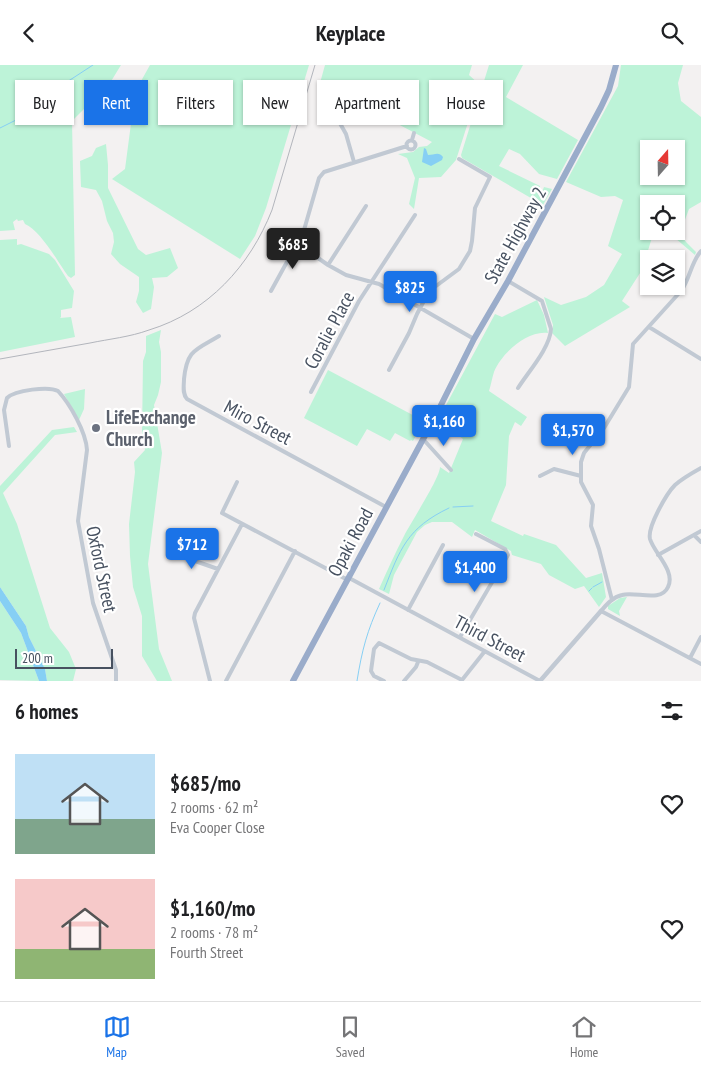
<!DOCTYPE html>
<html lang="en">
<head>
<meta charset="utf-8">
<style>
  body { margin:0; font-family:"PT Sans Narrow",sans-serif; background:#f6f6f6; color:#202124; height:100vh; display:flex; flex-direction:column; font-size:19px; white-space:nowrap }
  * { box-sizing:border-box; margin:0 }
  p { font-size:16px; color:#757577 }
  .icon { flex:none; width:28px; height:28px; fill:none; stroke:currentColor; stroke-width:2; stroke-linecap:round; stroke-linejoin:round }
  .map { position:relative; height:616px; overflow:hidden }
  .drawer { display:flex; flex-direction:column; background:#fff; flex:1 }
  .drawer>* { flex:none }
  .banner { position:absolute; left:15px; top:15px; width:671px; height:45px; display:flex; gap:10px }
  .needle { width:32px; rotate:20deg }
  .tools { position:absolute; left:640px; top:75px; display:grid; gap:10px }
  .tools a { display:grid; place-items:center; width:45px; height:45px; border-radius:0px; background:#fff; box-shadow:0 1px 4px #0004; font-size:25px }
  .scale { position:absolute; left:15px; bottom:12px; width:98px; box-sizing:border-box; padding-left:5px; border:2px solid #475160; border-top:0; font-size:14px; line-height:18px; white-space:nowrap; color:#475160; -webkit-text-stroke:4px #fff; paint-order:stroke }
  .price { position:absolute; translate:-50% -42px; padding:0 11px; border-radius:5px; background:#1a73e8; color:#fff; font-size:16px; line-height:32px; filter:drop-shadow(0 1px 2px #0008) }
  .price::after { content:''; position:absolute; left:50%; top:30px; width:15px; height:11px; margin-left:-8px; background:inherit; clip-path:polygon(0 0,100% 0,50% 100%) }
  .price.on { background:#222; color:#fff }
  ul { padding:0; list-style:none }
  li { display:flex; align-items:center; gap:15px; height:125px; padding:0 15px }
  li span { display:grid; place-items:center; flex:none; width:140px; height:100px; border-radius:0px; color:#555 }
  li>.icon { margin-inline-start:auto }
  span .icon { width:60px; height:60px; fill:#fffc; stroke-width:1 }
  li b { font-size:21px }
  h2 { display:flex; justify-content:space-between; align-items:center; height:60px; padding:0 15px; font-size:21px }
  .tag { padding:0 18px; border-radius:0px; background:#fff; box-shadow:0 1px 4px #0004; font-size:18px; line-height:45px }
  .tag.on { background:#1a73e8; color:#fff }
  header { display:flex; justify-content:space-between; align-items:center; height:65px; padding:0 15px; background:#fff; font-size:22px; font-weight:800 }
  .dock { display:flex; justify-content:space-around; align-items:center; height:70px; border-top:1px solid #e0e0e0; background:#fff; font-size:14px; color:#757577 }
  .dock a { display:grid; justify-items:center; gap:2px }
  .dock .on { color:#1a73e8 }
  .map>svg:first-child { display:block }
  .green { fill:#bdf3d8; fill-rule:evenodd }
  .water { fill:#86cff4 }
  .lines { fill:none; stroke-linecap:round; stroke-linejoin:round }
  .stream { stroke:#86cff4; stroke-width:1 }
  .minor { stroke:#c1c9d3; stroke-width:4 }
  .tertiary { stroke:#c1c9d3; stroke-width:4.5 }
  .trunk { stroke:#9aacca; stroke-width:6 }
  .rail { stroke:#b2b5bc; stroke-width:1 }
  .worship-dot { fill:#6b7280; stroke:#fff; stroke-width:2 }
  .labels { text-anchor:middle; dominant-baseline:central; stroke-width:4.5; stroke-linejoin:round; paint-order:stroke }
  .street-label { font-size:19px; fill:#475160; stroke:#fff }
  .worship-label { font-size:19px; font-weight:bold; fill:#5b616d; stroke:#fff; text-anchor:start }
</style>
</head>
<body>
<header><svg class="icon" aria-label="back" viewBox="0 0 24 24"><path d="M15 5l-7 7 7 7"/></svg>Keyplace<svg class="icon" aria-label="search" viewBox="0 0 24 24"><circle cx="10" cy="10" r="6"/><path d="M15 15l6 6"/></svg></header>
<div class="map">
<svg width="701" height="616" viewBox="0 0 701 616">
  <rect width="100%" height="100%" fill="#f3f1f1"/>
  <path class="green" d="M0,0H121L110,18L72,56L75,210L71,213L68,211C58,197 40,165 25,159L23,155L18,156L17,154L13,157L15,165L0,166Z
    M150,0H309L266,143L255,171L240,194L112,114L125,104L132,51L144,57L131,34Z
    M325,0H472L469,10L480,20L456,95L441,112L419,113L414,144L409,139L415,113L407,93L398,89L413,87L419,82L427,81L432,77L320,18Z
    M489,0H523L506,32L578,75L557,114L539,109L520,89L509,84L499,101L540,121L539,126L542,127L544,122L552,124L543,140L462,93L461,90Z
    M621,0H683L678,18L681,36L701,52V137L689,144L680,168L686,177L696,187L695,190L675,173L660,166H676V139H649V166H654L642,205L622,236L630,242L565,281L552,268L553,260L544,232L561,240L586,232L604,220L622,189L608,181L623,135L615,131L601,132L566,117L618,21ZM649,84H676V111H649Z
    M106,79L108,100V123L138,184L146,190L170,183L178,203L167,212L152,213L154,222L151,244L143,248L136,237L139,226V212L120,199L111,189L114,177L113,168L107,156L102,136L96,125L81,122L80,96L92,91L96,83Z
    M17,174V180L21,179L49,189L55,195L74,226L72,243L61,245V252L60,253L71,252L75,272L0,287V175Z
    M537,235L544,250L548,268C527,265 502,288 494,307C492,313 491,320 489,326L527,352L521,361L515,357L509,371L506,420L491,456L523,471L524,469L556,480L586,513L602,508L606,532L599,542L584,521L575,524L549,510L541,499L512,490L511,486L475,465L472,472L452,457H432L425,460L417,467L394,510L389,529L379,524C387,506 395,488 404,471C411,457 440,413 440,402L449,408L463,374L438,355L495,249L502,252Z
    M161,265L159,277L161,287V317L158,330L154,340L162,388L148,499L159,584L172,616H157L142,591V551L133,522L130,491L129,459L135,407L134,397L145,385L142,370L143,296L146,287V271Z
    M328,305L424,356L413,376L411,375L410,376L395,368L390,376L367,364L357,381L304,353Z
    M85,324L84,344L79,355L64,329Z
    M74,362L77,367L55,370L3,428L17,459L50,563L69,587L76,604L73,616H47L45,604L29,572L26,561L0,522V421L52,365Z
    M627,532L619,546L620,551L608,544V541L620,533Z
    M0,536L21,568L39,616L0,615Z"/>
  <path class="water" d="M424,83L426,84L428,90C434,90 439,86 443,92L442,95L431,101L422,97Z
    M0,522L26,561L29,572L45,604L47,616H39L21,568L0,536Z"/>
  <g class="lines">
    <path class="stream" d="M37,39L50,28L93,0
      M0,63L18,54L34,42
      M453,442L473,441
      M593,522L602,517
      M384,525C400,484 407,463 449,443
      M589,526L592,523
      M357,616C362,585 367,566 380,538"/>
    <path class="minor" d="M337,53L346,69L354,97
      M412,75L414,68
      M406.5 80a4.5 4.5 0 1 1 9 0a4.5 4.5 0 1 1-9 0Z
      M407,81L324,107L319,113L304,165L305,175L318,193L328,200L346,210L379,219L474,274
      M328,200L366,141
      M508,216L542,236L551,264C550,283 528,307 518,323
      M271,226L299,175L304,173
      M649,262L701,294
      M219,271C196,285 187,284 184,314C184,321 182,328 187,334L386,442
      M389,305L409,268L417,249L426,232L432,224L459,204L470,186L472,176L475,143L490,112L459,94
      M311,327L359,236L415,150
      M423,374L451,405
      M9,381L4,345L7,333C15,325 49,321 58,326C70,339 86,367 87,385L78,456L93,538L116,605V616
      M701,403C692,408 683,413 675,420C667,428 647,462 650,474C654,488 676,506 668,522C661,538 635,526 622,530C613,532 607,539 601,546L701,599
      M540,411L554,404L581,411
      M237,417L222,448L344,513L351,514L540,616
      M694,470L701,477
      M172,488L218,504
      M658,490L701,466
      M612,535L599,484L591,461L593,440L581,417V397L584,388L604,363L629,322L633,279L681,226C690,214 691,197 701,186
      M408,545L443,480
      M460,572L508,490L505,484L476,469
      M690,593L701,572
      M462,615L485,586
      M210,616L194,553L195,548L242,459
      M226,616L295,486
      M384,616L374,611L371,606L374,584L379,578L411,594L427,597L462,615
      M404,616L416,602L418,597"/>
    <path class="tertiary" d="M540,616L601,546"/>
    <path class="trunk" d="M293,616L435,352L474,274L508,216L601,42L609,25L616,0"/>
    <path class="rail" d="M0,294C30,289 60,283 90,278C109,274 130,272 149,265C208,247 250,201 272,145L315,0"/>
  </g>
  <circle class="worship-dot" cx="96" cy="363" r="5"/>
  <g class="labels">
    <g class="street-label">
      <text transform="translate(515 170) rotate(-61)">State Highway 2</text>
      <text transform="translate(329 265) rotate(-62)">Coralie Place</text>
      <text transform="translate(258 357) rotate(28)">Miro Street</text>
      <text transform="translate(350 477) rotate(-62)">Opaki Road</text>
      <text transform="translate(102 504) rotate(78)">Oxford Street</text>
      <text transform="translate(490 573) rotate(28)">Third Street</text>
    </g>
    <g class="worship-label">
      <text x="106" y="352">LifeExchange<tspan x="106" dy="22">Church</tspan></text>
    </g>
  </g>
</svg>
<div class="tools">
<a><svg class="needle" viewBox="-14 -14 28 28"><path d="M0-13l5 13h-10z" fill="#e53935"/><path d="M0 13l5-13h-10z" fill="#757577"/></svg></a>
<a><svg class="icon" aria-label="locate" viewBox="0 0 24 24"><circle cx="12" cy="12" r="6"/><path d="M12 2v4M12 18v4M2 12h4M18 12h4"/></svg></a>
<a><svg class="icon" aria-label="layers" viewBox="0 0 24 24"><path d="M12 4l9 5-9 5-9-5zM3 14l9 5 9-5"/></svg></a>
</div>
<div class="scale">200 m</div>
<b class="price on" style="left:293px;top:205px">$685</b>
<b class="price" style="left:410px;top:248px">$825</b>
<b class="price" style="left:444px;top:382px">$1,160</b>
<b class="price" style="left:573px;top:391px">$1,570</b>
<b class="price" style="left:192px;top:505px">$712</b>
<b class="price" style="left:475px;top:528px">$1,400</b>
<div class="banner">
<a class="tag">Buy</a>
<a class="tag on">Rent</a>
<a class="tag">Filters</a>
<a class="tag">New</a>
<a class="tag">Apartment</a>
<a class="tag">House</a>
</div>
</div>
<section class="drawer">
<h2>6 homes<svg class="icon" aria-label="filters" viewBox="0 0 24 24"><path d="M4 7h16M4 17h16"/><circle cx="9" cy="7" r="2"/><circle cx="15" cy="17" r="2"/></svg></h2>
<ul>
<li><span style="background:linear-gradient(#bfe0f5 65%,#7fa58c 0)"><svg class="icon" aria-label="home" viewBox="0 0 24 24"><path d="M3 11l9-7 9 7M6 9v11h12V9"/></svg></span><div><b>$685/mo</b><p>2 rooms · 62 m²</p><p>Eva Cooper Close</p></div><svg class="icon" aria-label="heart" viewBox="0 0 24 24"><path d="M12 20l-8-8c-3-5 5-10 8-4 3-6 11-1 8 4z"/></svg></li>
<li><span style="background:linear-gradient(#f6c9c9 70%,#8fb573 0)"><svg class="icon" aria-label="home" viewBox="0 0 24 24"><path d="M3 11l9-7 9 7M6 9v11h12V9"/></svg></span><div><b>$1,160/mo</b><p>2 rooms · 78 m²</p><p>Fourth Street</p></div><svg class="icon" aria-label="heart" viewBox="0 0 24 24"><path d="M12 20l-8-8c-3-5 5-10 8-4 3-6 11-1 8 4z"/></svg></li>
</ul>
</section>
<nav class="dock">
<a class="on"><svg class="icon" aria-label="map" viewBox="0 0 24 24"><path d="M3 6l6-2 6 2 6-2v14l-6 2-6-2-6 2zM9 4v14M15 6v14"/></svg>Map</a>
<a><svg class="icon" aria-label="saved" viewBox="0 0 24 24"><path d="M7 4h10v16l-5-4-5 4z"/></svg>Saved</a>
<a><svg class="icon" aria-label="home" viewBox="0 0 24 24"><path d="M3 11l9-7 9 7M6 9v11h12V9"/></svg>Home</a>
</nav>
</body>
</html>
